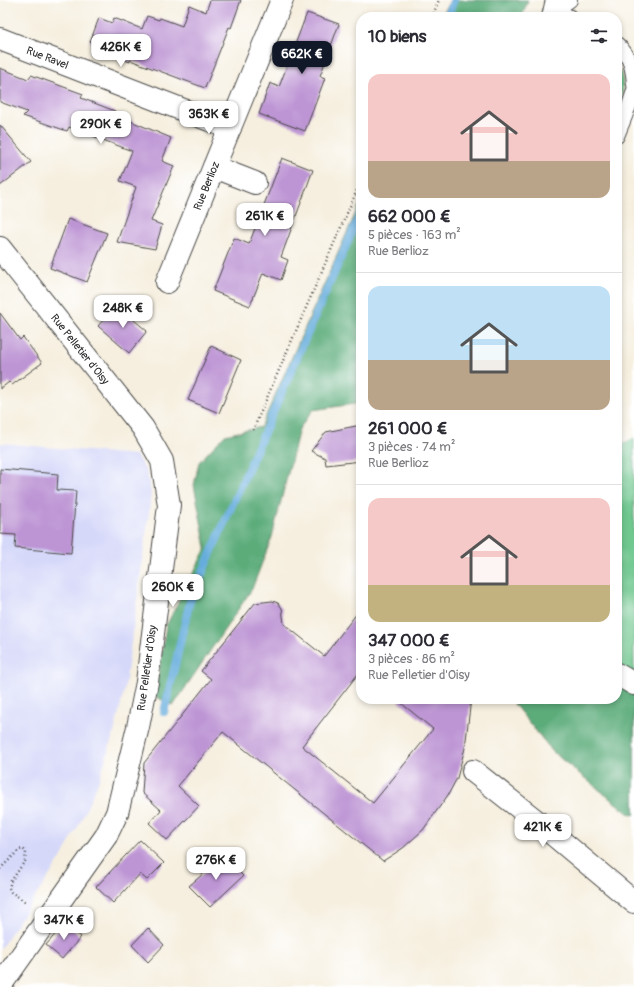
<!DOCTYPE html>
<html lang="fr">
<head>
<meta charset="utf-8">
<style>
  body { margin:0; font-family:Pangolin,sans-serif; background:#f2f2f3; color:#2b2b33; height:100vh; display:flex; flex-direction:column; font-size:15px; white-space:nowrap }
  * { box-sizing:border-box; margin:0 }
  p { font-size:13px; color:#7c7c81 }
  .icon { flex:none; width:22px; height:22px; fill:none; stroke:currentColor; stroke-width:2; stroke-linecap:round; stroke-linejoin:round }
  .map { position:relative; flex:1; overflow:hidden }
  .panel { position:absolute; left:356px; top:12px; width:266px; height:692px; display:flex; flex-direction:column; background:#fff; border-radius:16px; box-shadow:0 2px 6px #0003 }
  .panel>* { flex:none }
  .price { position:absolute; translate:-50% -34px; padding:0 9px; border-radius:8px; background:#fff; color:#222; font-size:13px; line-height:26px; filter:drop-shadow(0 1px 2px #0008) }
  .price::after { content:''; position:absolute; left:50%; top:24px; width:12px; height:9px; margin-left:-6px; background:inherit; clip-path:polygon(0 0,100% 0,50% 100%) }
  .price.active { background:#111827; color:#fff }
  ul { padding:0; list-style:none }
  li { display:grid; align-content:center; gap:8px; height:212px; padding:0 12px }
  li+li { border-top:1px solid #e1e1e2 }
  li span { display:grid; place-items:center; height:124px; border-radius:12px; color:#555 }
  li>.icon { margin-inline-start:auto }
  span .icon { width:72px; height:72px; fill:#fffc; stroke-width:1 }
  li b { font-size:17px }
  h2 { display:flex; justify-content:space-between; align-items:center; height:48px; padding:0 12px; font-size:17px }
  .map>svg:first-child { display:block }
  .built { fill:#d5d8f9 }
  .green { fill:#70c88f; stroke:#4e7a5d }
  .forest { fill:#5cac7a; stroke:#446c52 }
  .lines { fill:none; stroke-linecap:round; stroke-linejoin:round }
  .stream { stroke:#66addd; stroke-width:8 }
  .building { fill:#bd95d4 }
  .service-casing { stroke:#494846; stroke-width:16 }
  .minor-casing { stroke:#494846; stroke-width:24 }
  .path { stroke:#494846; stroke-width:2.5; stroke-dasharray:1 3; stroke-linecap:butt }
  .service { stroke:#fff; stroke-width:14 }
  .minor { stroke:#fff; stroke-width:22 }
  .labels { text-anchor:middle; dominant-baseline:central; stroke-width:3; stroke-linejoin:round; paint-order:stroke }
  .street-label { font-size:11px; fill:#2b2b2b; stroke:#fff }
</style>
</head>
<body>
<div class="map">
<svg width="634" height="987" viewBox="0 0 634 987">
  <rect width="100%" height="100%" fill="#fff"/>
  <filter id="ink" filterUnits="userSpaceOnUse"><feTurbulence type="fractalNoise" baseFrequency=".025" numOctaves="2"/><feDisplacementMap in="SourceGraphic" scale="8" xChannelSelector="R" yChannelSelector="G"/><feConvolveMatrix kernelMatrix="1 2 1 2 8 2 1 2 1" color-interpolation-filters="sRGB"/></filter>
  <filter id="wash" filterUnits="userSpaceOnUse"><feTurbulence type="fractalNoise" baseFrequency=".012" numOctaves="4" result="noise"/><feDisplacementMap in="SourceGraphic" scale="16" xChannelSelector="R" yChannelSelector="G"/><feGaussianBlur stdDeviation="0.9" result="paint"/><feColorMatrix in="noise" values="0 0 0 0 0 0 0 0 0 0 0 0 0 0 0 0 0 1.4 0 .05"/><feComposite in="paint" operator="in"/></filter>
  <g filter="url(#wash)">
    <rect width="100%" height="100%" fill="#f6efdf"/>
    <path class="built" d="M0,443L136,455L146,471L151,492L149,512L125,687L115,729L99,780L81,821L60,860L0,949Z"/>
    <path class="green" d="M617,65C624,76 625,94 617,105Z
      M634,438V815L628,813L554,753L510,699H617V462L618,461L617,460V447Z"/>
    <path class="forest" d="M450,0H528L522,17H442Z
      M361,201V403L313,410L299,429L272,537L252,589L173,706L155,696L166,626L206,548L194,485L199,462L225,435L261,427Z
      M617,683L634,693V815L628,813L554,753L510,699H617Z"/>
    <g class="lines">
      <path class="stream" d="M447,17L454,0
        M164,712L190,601L361,212"/>
    </g>
    <g id="blocks">
      <path class="building" d="M210,0H241L231,28L229,27L205,88L130,60V62L102,51L103,47L90,42L99,18L112,23L114,18L142,29L147,16L159,20L160,18L182,26L189,5L206,12Z
        M307,13L339,24L320,76L325,78L305,131L259,114L270,83L279,87Z
        M0,68L28,79L31,75L83,94L81,98L115,111L114,114L171,138L162,161L174,166L151,221L162,225L155,249L117,242L136,187L120,181L132,151L69,127L67,131L23,116L27,112L0,102Z
        M0,125L31,162L0,186Z
        M282,158L313,170L281,257L288,260L281,280L263,273L250,306L213,291L234,238L249,244Z
        M68,219L107,233L87,282L50,268Z
        M116,305L147,331L129,353L98,326Z
        M0,313L20,340L23,337L42,363L12,385L9,382L0,389Z
        M211,346L241,360L219,413L188,400Z
        M361,425V461L326,465L325,458L311,451L326,432Z
        M0,469L58,474L57,490L76,491L71,553L15,548L16,535L0,534Z
        M272,601L278,603L282,608L284,624L324,656L361,608V670L302,746L373,803L433,729L396,699H471L465,748L457,778L448,795L423,830L403,848L383,861L223,732L178,786L199,806L167,840L149,823L161,810L142,793L144,763L211,679L201,671L255,603Z
        M140,840L164,863L147,880L140,874L113,903L96,887Z
        M224,856L243,876L210,907L189,886Z
        M65,923L81,937L62,959L46,945Z
        M148,928L164,945L148,962L132,945Z"/>
    </g>
  </g>
  <g filter="url(#ink)">
    <use href="#blocks" fill-opacity="0" stroke="#494846" stroke-width="1"/>
    <g class="lines">
      <g class="service-casing">
        <path id="service" d="M570,17L556,10L570,0
          M617,44C630,56 633,68 634,85
          M617,122L628,109L634,90
          M617,136L626,114"/>
      </g>
      <g class="minor-casing">
        <g id="minor">
          <path d="M553,17L557,0"/>
          <path id="s1" d="M0,39L230,128"/>
          <path d="M214,167L255,183"/>
          <path id="s2" d="M0,248L143,428L162,461L169,505L147,682L138,727L117,813L106,836L0,986"/>
          <path id="s3" d="M167,282L282,0"/>
          <path d="M617,674L634,684"/>
          <path d="M473,771L549,831L634,902"/>
        </g>
      </g>
      <path class="path" d="M432,17L439,0
        M253,430L361,181
        M0,869L19,850L23,849L26,852L25,861L11,881L9,888L11,892L27,903"/>
      <use href="#service" class="service"/>
      <use href="#minor" class="minor"/>
    </g>
  </g>
  <g class="labels">
    <g class="street-label">
      <text stroke="none"><textPath href="#s1" startOffset="51">Rue Ravel</textPath></text>
      <text stroke="none"><textPath href="#s3" startOffset="104">Rue Berlioz</textPath></text>
      <text stroke="none"><textPath href="#s2" startOffset="129">Rue Pelletier d'Oisy</textPath></text>
      <text transform="translate(147 668) rotate(-82)">Rue Pelletier d'Oisy</text>
    </g>
  </g>
</svg>
<b class="price" style="left:121px;top:68px">426K €</b>
<b class="price active" style="left:302px;top:75px">662K €</b>
<b class="price" style="left:209px;top:135px">363K €</b>
<b class="price" style="left:101px;top:145px">290K €</b>
<b class="price" style="left:265px;top:237px">261K €</b>
<b class="price" style="left:123px;top:329px">248K €</b>
<b class="price" style="left:173px;top:608px">260K €</b>
<b class="price" style="left:543px;top:848px">421K €</b>
<b class="price" style="left:216px;top:881px">276K €</b>
<b class="price" style="left:64px;top:941px">347K €</b>
<section class="panel">
<h2>10 biens<svg class="icon" aria-label="filters" viewBox="0 0 24 24"><path d="M4 7h16M4 17h16"/><circle cx="9" cy="7" r="2"/><circle cx="15" cy="17" r="2"/></svg></h2>
<ul>
<li><span style="background:linear-gradient(#f6c9c9 70%,#b9a48a 0)"><svg class="icon" aria-label="home" viewBox="0 0 24 24"><path d="M3 11l9-7 9 7M6 9v11h12V9"/></svg></span><div><b>662 000 €</b><p>5 pièces · 163 m²</p><p>Rue Berlioz</p></div></li>
<li><span style="background:linear-gradient(#bfe0f5 60%,#b9a48a 0)"><svg class="icon" aria-label="home" viewBox="0 0 24 24"><path d="M3 11l9-7 9 7M6 9v11h12V9"/></svg></span><div><b>261 000 €</b><p>3 pièces · 74 m²</p><p>Rue Berlioz</p></div></li>
<li><span style="background:linear-gradient(#f6c9c9 70%,#c2b280 0)"><svg class="icon" aria-label="home" viewBox="0 0 24 24"><path d="M3 11l9-7 9 7M6 9v11h12V9"/></svg></span><div><b>347 000 €</b><p>3 pièces · 86 m²</p><p>Rue Pelletier d'Oisy</p></div></li>
</ul>
</section>
</div>
</body>
</html>
